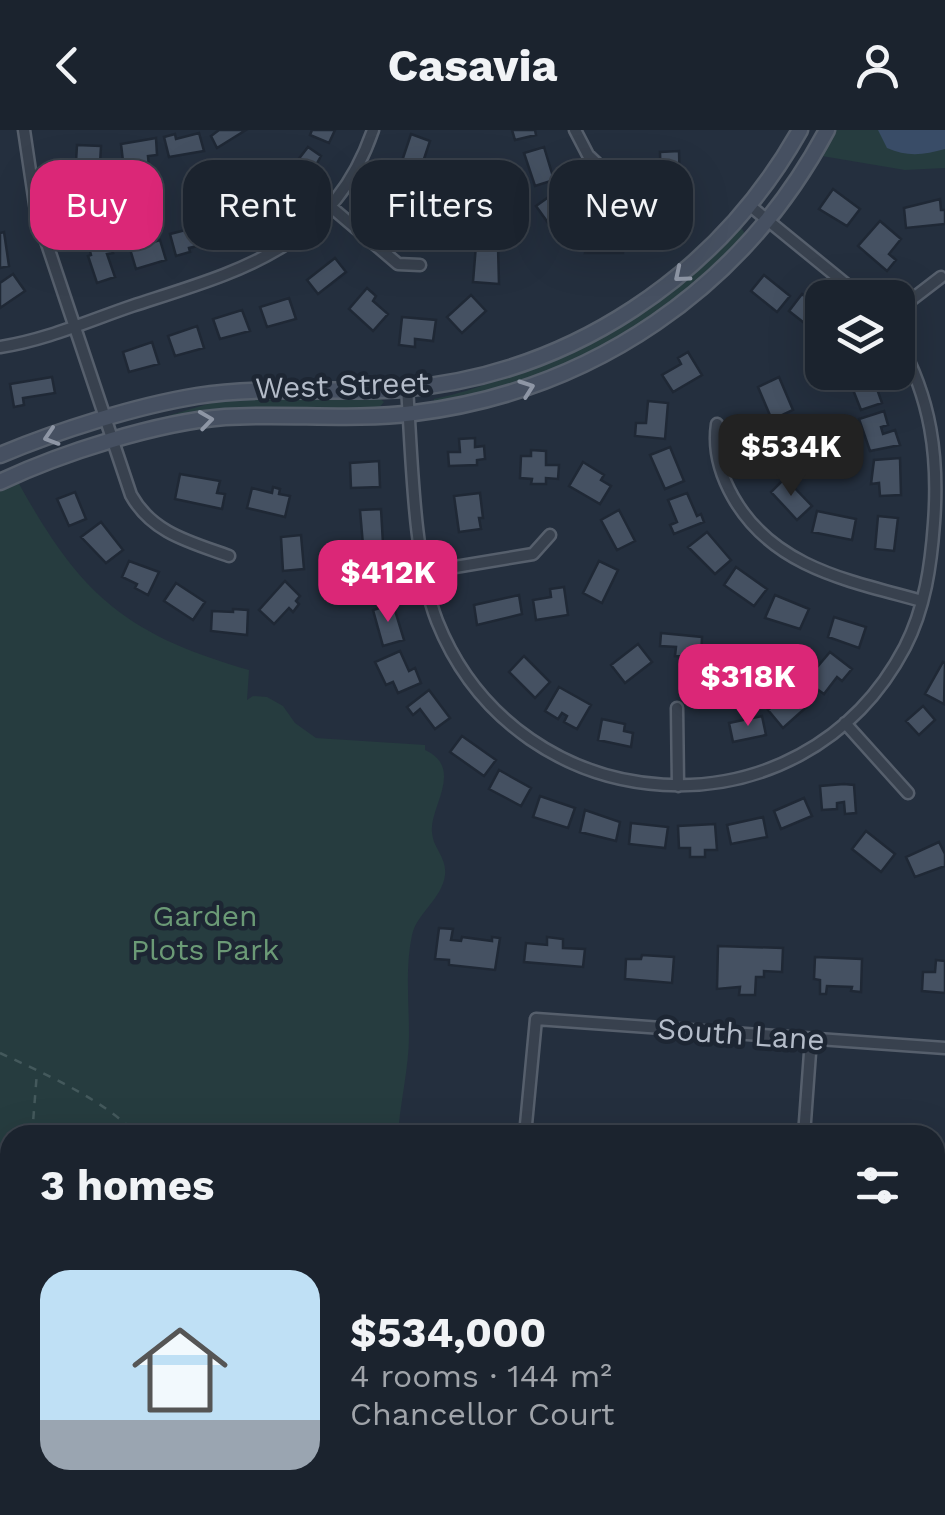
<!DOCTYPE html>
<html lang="en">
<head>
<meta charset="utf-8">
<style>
  body { margin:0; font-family:"Work Sans",sans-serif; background:#242b36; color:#f1f3f6; height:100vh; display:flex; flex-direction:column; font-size:38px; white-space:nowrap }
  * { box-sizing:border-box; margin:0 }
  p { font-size:32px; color:#a0a4aa }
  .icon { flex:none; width:55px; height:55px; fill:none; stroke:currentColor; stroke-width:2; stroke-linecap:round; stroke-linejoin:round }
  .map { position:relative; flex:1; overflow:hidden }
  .panel { position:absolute; left:0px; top:995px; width:945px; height:390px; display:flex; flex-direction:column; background:#1b232e; border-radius:30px 30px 0 0; box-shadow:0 10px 40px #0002,0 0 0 2px #39404a }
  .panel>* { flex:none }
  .guide { position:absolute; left:30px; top:30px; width:885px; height:90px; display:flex; gap:20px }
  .controls { position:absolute; left:805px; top:150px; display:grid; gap:20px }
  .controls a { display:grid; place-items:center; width:110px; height:110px; border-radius:20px; background:#1b232e; box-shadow:0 10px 40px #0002,0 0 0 2px #39404a; font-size:50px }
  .price { position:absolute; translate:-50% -85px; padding:0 22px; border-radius:20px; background:#db2777; color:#fff; font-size:32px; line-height:65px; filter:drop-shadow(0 2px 5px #0008) }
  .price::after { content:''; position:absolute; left:50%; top:60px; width:30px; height:22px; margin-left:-15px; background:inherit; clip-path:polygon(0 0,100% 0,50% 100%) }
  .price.on { background:#222; color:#fff }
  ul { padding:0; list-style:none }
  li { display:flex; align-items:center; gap:30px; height:250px; padding:0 40px }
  li span { display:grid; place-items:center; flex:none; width:280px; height:200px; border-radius:30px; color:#555 }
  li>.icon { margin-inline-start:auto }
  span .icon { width:120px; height:120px; fill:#fffc; stroke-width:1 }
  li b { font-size:42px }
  h2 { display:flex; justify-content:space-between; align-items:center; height:120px; padding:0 40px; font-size:42px }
  .chip { padding:0 35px; border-radius:30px; background:#1b232e; box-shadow:0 10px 40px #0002,0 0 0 2px #39404a; font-size:35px; line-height:90px }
  .chip.on { background:#db2777; color:#fff }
  header { display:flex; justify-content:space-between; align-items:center; height:130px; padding:0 40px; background:#1b232e; font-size:45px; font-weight:700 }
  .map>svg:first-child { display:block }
  .green { fill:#263c3f }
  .water { fill:#394c67 }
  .building { fill:#455162; stroke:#1f2835; stroke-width:2.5 }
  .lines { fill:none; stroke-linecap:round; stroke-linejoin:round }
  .lane-casing { stroke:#565f6c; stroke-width:10 }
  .street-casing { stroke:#565f6c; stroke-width:15 }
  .secondary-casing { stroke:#565f6c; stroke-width:19 }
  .path { stroke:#44595c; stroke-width:2.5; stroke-dasharray:8 8; stroke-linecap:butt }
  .lane { stroke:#38414e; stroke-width:5 }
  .street { stroke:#38414e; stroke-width:10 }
  .secondary { stroke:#465061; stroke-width:14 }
  .oneway { stroke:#8e96a5 }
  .labels { text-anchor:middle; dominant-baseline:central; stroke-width:9; stroke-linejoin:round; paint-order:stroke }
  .street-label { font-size:30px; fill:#b4bcc9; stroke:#1d2633 }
  .park-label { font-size:30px; fill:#6b9a76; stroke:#1d2633 }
</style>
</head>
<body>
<header><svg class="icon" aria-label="back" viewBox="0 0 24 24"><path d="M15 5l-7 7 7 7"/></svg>Casavia<svg class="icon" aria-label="person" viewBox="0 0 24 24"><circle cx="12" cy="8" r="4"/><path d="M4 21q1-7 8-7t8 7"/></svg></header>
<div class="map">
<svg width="945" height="1385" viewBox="0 0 945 1385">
  <rect width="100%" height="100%" fill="#242f3e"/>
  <path class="green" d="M832,0H945V38L905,40L816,25Z
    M742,99L746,105C667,192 553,262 434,273V269C458,264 479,257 501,249C596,214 666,173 736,100Z
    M378,267L384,272L378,279L226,280L134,296L221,270Z
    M18,352C80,464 124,504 249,540L247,570L253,566L267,567L283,576L295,593L316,608L425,615V620C465,638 429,678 432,702C433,719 447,727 445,745C442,769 417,783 412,805C405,838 409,872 409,905C409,938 400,972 398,1005H10V1375H280V1385H0V360Z"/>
  <path class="water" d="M878,0H945V19C924,25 907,27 887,18Z
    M38,1375H152L151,1385H53Z"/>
  <path class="building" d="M246,0L217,18L211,6L219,0Z
    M312,0H335L329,13L310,5Z
    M512,0H535L536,5L515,10Z
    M199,3L204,21L169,27L164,7L175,4L176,9Z
    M411,4L430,11L421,38L402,31Z
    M156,8L157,25L148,26L149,37L124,40L121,14Z
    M77,15L101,16L100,34L76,32Z
    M308,17L321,26L304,57L287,44Z
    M544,17L554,50L535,56L524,23Z
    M679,21L680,57L661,58L660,22Z
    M281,53L293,67L269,88L256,74Z
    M91,56L97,89L76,92L70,59Z
    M392,57L426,64L422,82L388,76Z
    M833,59L860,79L847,96L819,79Z
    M550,66L562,82L569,78L577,89L556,104L536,76Z
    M459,68L487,89L474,106L456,92L454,95L444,88Z
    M940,69L941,80H945V94L906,98L904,78Z
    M652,82L667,95L657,107L641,95Z
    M235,83L237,88L248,83L253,96L222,108L215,91Z
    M880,91L901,109L889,124L896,130L887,141L858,116Z
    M205,95L210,113L189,118L190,122L176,126L170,104Z
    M587,98L624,101L623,123H585Z
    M105,100L113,123L107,124L115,147L97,153L88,126L91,125L86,106Z
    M4,102L9,136L0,138V103Z
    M160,110L166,130L136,139L130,119Z
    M476,115L498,117L499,154L473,152Z
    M335,128L346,142L318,164L307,150Z
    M13,144L25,161L0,178V153Z
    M764,145L790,166L777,182L751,161Z
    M367,158L376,166L373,171L388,184L373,201L349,179Z
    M802,164L822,181V196L817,203L789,181Z
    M471,165L486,181L462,203L447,187Z
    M289,168L296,189L267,197L260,177Z
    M242,180L250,201L220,209L213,189Z
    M402,187L436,190L433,211L415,209V217L399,215Z
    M197,196L204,218L175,226L168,206Z
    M152,212L159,234L129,242L123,222Z
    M688,222L702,245L673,262L662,245L681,234L678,228Z
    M860,242H871L882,273L861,280L848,247Z
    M52,247L55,263L23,268L24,275L14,277L10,254Z
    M779,247L793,280L772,290L758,257Z
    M648,271L668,273L665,309L635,306L636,293H646Z
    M884,281L888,295L881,297L883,304L895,300L900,315L870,321L859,289Z
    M768,301L788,303L784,338L764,336Z
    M475,308V317L484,316L485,329L477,330V335L449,336L448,322H460L459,309Z
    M670,317L684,351L665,359L650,325Z
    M531,320L546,321V335H559L558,349L546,348V354H531L532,349L520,348L521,326H531Z
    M900,328L901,365L880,366L879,353L871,354L874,330Z
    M379,331L380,357L351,358L350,333Z
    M583,332L604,345L601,350L611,356L600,374L569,356Z
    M180,344L220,351L217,363L225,364L222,379L175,369Z
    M785,348L812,376L797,390L771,362Z
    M273,357L280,359L279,364L290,366L285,387L247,378L252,358L272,363Z
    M75,362L86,389L69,396L57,369Z
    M480,363L483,388H479L481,399L459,402L454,366Z
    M687,363L697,386L701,384L704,392L674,404L670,395L677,392L668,370Z
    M381,379L383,414L363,415L360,380Z
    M619,380L635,411L617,420L601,390Z
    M817,381L856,389L852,410L812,402Z
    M878,386L898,388L894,421L875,419Z
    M101,392L123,420L106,433L81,407Z
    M707,402L731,430L715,444L688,417Z
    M301,405L304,439L283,441L281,407Z
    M386,429L389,465L367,467L364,431Z
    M129,431L159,442L148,465L135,458L137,454L122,447Z
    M599,431L618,440L602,473L583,463Z
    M736,437L767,459L754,476L724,455Z
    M285,451L300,466L296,471L299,474L293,482L289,478L274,494L259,480Z
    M176,453L205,472L193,490L164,471Z
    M564,457L568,485L536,490L533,470L551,467L550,459Z
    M519,465L522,484L477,495L474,475Z
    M775,465L809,479L800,499L765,488Z
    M393,474L404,510L383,516L373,480Z
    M233,479L248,480L247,505L211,501L212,481L233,482Z
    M834,487L866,497L859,518L828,507Z
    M661,503L702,507L701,528L675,526L676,517L660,516Z
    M638,514L652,532L625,553L611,535Z
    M726,516L749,546L732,559L709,530Z
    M400,521L409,541L415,538L421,553L398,563L393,552L386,555L375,532Z
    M830,522L852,539L842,551L837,547L824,564L797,545L809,529L818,536Z
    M524,526L550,552L535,568L509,542Z
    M943,532L945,533L944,574L925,564Z
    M796,555L811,573L783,598L768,580Z
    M559,557L591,575L577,599L564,592L567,586L562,583L558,589L545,581Z
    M429,560L450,588L435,599L420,579L413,585L407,577Z
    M923,576L935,590L919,605L906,591Z
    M762,586L766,605L733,612L729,593Z
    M602,589L625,594L624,601L633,603L631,617L598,610Z
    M462,606L496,630L484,646L450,622Z
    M499,640L531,658L521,676L489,659Z
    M844,654L854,655L856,683L845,684L844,672L837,673V679L822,680L820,656Z
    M540,666L575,678L568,698L533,687Z
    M804,668L812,686L781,699L774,681Z
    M585,680L620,692L616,711L580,702Z
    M763,687L767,707L731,714L727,695Z
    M631,693L668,697L665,718L629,714Z
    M715,694L717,720H705V727H690V718H679L678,696Z
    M866,701L895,724L881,742L852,719Z
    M939,712L945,724V736L915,747L906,727Z
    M439,798L453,799L451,810L461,811L462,807L492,811V807L500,808L495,840L449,835V830L435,829Z
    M547,807L563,809V818L585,819L583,837L524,832L526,813L547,815Z
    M718,816L783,818L782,842L764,841V847H756L755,865H739L740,857L717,859Z
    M642,825L674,827L672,853L625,849L626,829H641Z
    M815,827L862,829L861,862L851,861L852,857L827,856L826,864H820V850L814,849Z
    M936,830L945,831V863L922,861L923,842H935Z"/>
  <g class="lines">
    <g class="lane-casing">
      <path id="lane" d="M0,1308L10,1303
        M260,1385L261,1375"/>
    </g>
    <g class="street-casing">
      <path id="street" d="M24,0L36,81L131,365C152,403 190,412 229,426
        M575,0L588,25L608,44
        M749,75L863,168
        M331,77L398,134L420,135
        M898,180L941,147
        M0,217C46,210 88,191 132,176C239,141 332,119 373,0
        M407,258C412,326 413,429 437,491C519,696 802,714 905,517C925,478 931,435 934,393C939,327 931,268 898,210
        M717,294C713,321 720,344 733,367C773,438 850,451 922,471
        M425,442L533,424L550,405
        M677,578L678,656
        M845,593L908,663
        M525,1005L536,889L945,918
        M804,1005L811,909
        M425,1385L426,1375
        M771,1385V1375"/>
    </g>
    <g class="secondary-casing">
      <path id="secondary" d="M0,325C57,301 136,276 197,266C264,255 334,264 402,259C570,245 718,146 800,0
        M0,352C61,323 158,292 225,287C288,283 352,291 414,283C592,261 743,158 827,0"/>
    </g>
    <path class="path" d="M0,923C43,943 105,970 137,1005
      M32,1005L37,942
      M7,1293L10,1260"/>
    <use href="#lane" class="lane"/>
    <use href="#street" class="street"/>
    <use href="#secondary" class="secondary"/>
  </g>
  <defs><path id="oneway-chevron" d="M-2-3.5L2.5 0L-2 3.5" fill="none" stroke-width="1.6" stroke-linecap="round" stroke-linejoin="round" transform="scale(2.5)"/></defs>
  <g class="oneway">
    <use href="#oneway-chevron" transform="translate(681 145) rotate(140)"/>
    <use href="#oneway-chevron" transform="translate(527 258) rotate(-20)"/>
    <use href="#oneway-chevron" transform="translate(206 290) rotate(-8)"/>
    <use href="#oneway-chevron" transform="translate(51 307) rotate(162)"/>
  </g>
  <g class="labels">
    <g class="street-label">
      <text transform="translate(342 255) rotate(-2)">West Street</text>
      <text transform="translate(741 904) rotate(4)">South Lane</text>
    </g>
    <g class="park-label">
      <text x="205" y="785">Garden<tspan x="205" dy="34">Plots Park</tspan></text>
    </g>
  </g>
</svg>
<div class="controls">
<a><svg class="icon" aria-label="layers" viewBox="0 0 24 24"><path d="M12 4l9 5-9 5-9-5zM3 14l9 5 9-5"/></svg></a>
</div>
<b class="price on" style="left:791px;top:369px">$534K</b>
<b class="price" style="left:388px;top:495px">$412K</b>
<b class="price" style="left:748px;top:599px">$318K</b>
<div class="guide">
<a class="chip on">Buy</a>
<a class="chip">Rent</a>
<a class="chip">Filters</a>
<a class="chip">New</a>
</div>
<section class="panel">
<h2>3 homes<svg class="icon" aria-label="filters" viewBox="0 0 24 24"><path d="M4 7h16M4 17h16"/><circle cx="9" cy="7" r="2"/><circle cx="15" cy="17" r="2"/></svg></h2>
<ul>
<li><span style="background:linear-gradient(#bfe0f5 75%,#9aa5b1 0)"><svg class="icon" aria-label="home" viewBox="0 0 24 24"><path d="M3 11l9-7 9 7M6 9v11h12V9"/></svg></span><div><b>$534,000</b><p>4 rooms · 144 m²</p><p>Chancellor Court</p></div></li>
</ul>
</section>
</div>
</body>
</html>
